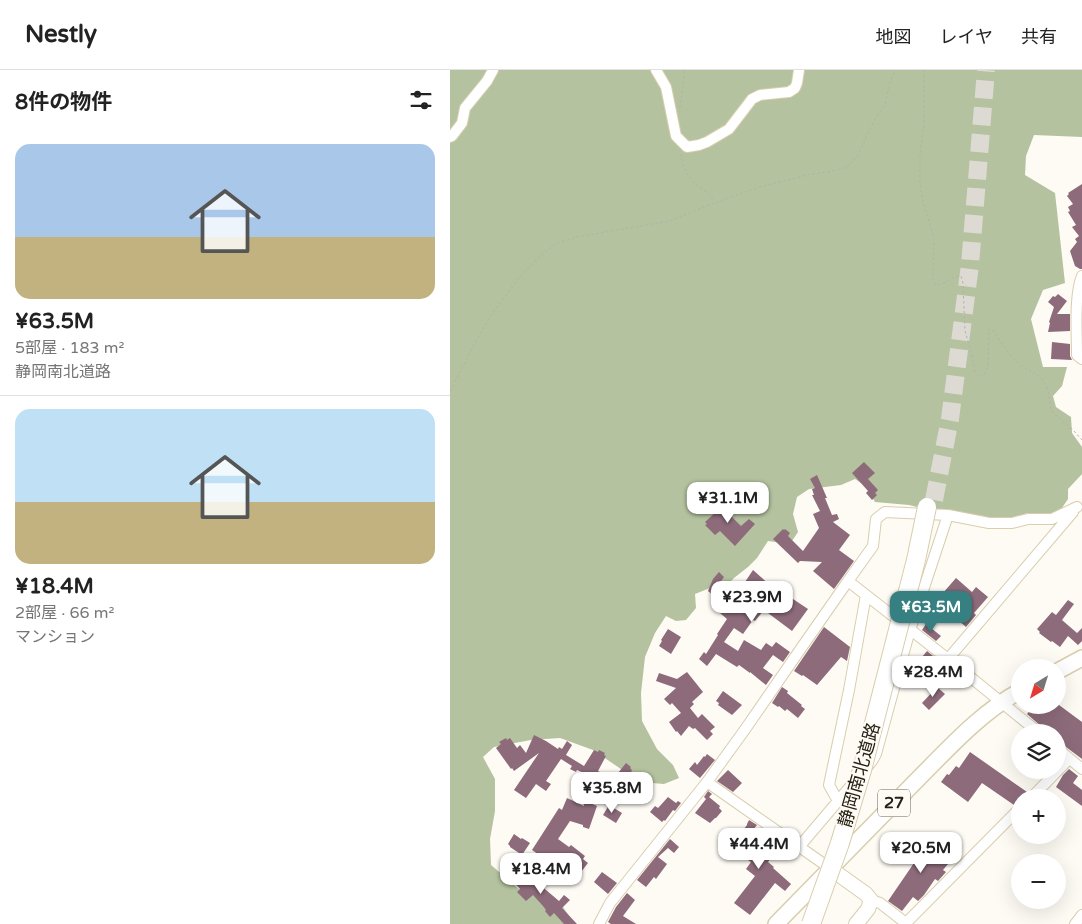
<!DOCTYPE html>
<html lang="ja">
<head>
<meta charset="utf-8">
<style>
  body { margin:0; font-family:"Varela Round","Noto Sans JP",sans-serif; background:#f2f2f2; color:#222; height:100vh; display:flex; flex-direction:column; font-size:19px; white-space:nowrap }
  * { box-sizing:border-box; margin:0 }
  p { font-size:16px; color:#767676 }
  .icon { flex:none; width:28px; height:28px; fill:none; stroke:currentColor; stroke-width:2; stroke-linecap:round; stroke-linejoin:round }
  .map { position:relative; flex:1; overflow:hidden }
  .details { display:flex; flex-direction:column; background:#fff; width:450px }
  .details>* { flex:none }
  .needle { width:32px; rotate:218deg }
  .buttons { position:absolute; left:561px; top:589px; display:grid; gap:10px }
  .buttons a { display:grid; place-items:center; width:55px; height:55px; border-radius:50%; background:#fff; box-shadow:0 5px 20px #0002; font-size:25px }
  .price { position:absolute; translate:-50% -42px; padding:0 11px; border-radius:10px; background:#fff; color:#222; font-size:16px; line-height:32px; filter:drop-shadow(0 1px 2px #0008) }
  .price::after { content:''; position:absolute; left:50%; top:30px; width:15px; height:11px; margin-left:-8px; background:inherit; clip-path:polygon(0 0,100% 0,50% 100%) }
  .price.selected { background:#378081; color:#fff }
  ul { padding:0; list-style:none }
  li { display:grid; align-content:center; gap:10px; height:265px; padding:0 15px }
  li+li { border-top:1px solid #e0e0e0 }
  li span { display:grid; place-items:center; height:155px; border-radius:15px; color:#555 }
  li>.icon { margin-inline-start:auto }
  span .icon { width:90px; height:90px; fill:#fffc; stroke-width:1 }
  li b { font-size:21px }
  h2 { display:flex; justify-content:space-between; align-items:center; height:60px; padding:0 15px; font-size:21px }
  header { display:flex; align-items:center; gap:30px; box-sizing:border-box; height:70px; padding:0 25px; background:#fff; border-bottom:1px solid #e0e0e0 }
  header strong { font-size:24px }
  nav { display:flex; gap:28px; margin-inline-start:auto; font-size:18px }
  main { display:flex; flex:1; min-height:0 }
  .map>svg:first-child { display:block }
  .forest { fill:#b4c29f }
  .building { fill:#8d6b7b }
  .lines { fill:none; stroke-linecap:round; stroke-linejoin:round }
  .highway-tunnel { stroke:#dddad3; stroke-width:18; stroke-dasharray:18 9; stroke-linecap:butt }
  .street-casing { stroke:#d8cead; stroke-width:12 }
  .secondary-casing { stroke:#d8cead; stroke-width:16 }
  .primary-casing { stroke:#d8cead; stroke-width:18 }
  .path { stroke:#b4b1a9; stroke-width:1; stroke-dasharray:2.5 2.5; stroke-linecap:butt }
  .street { stroke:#fff; stroke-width:10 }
  .secondary { stroke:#fff; stroke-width:14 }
  .primary { stroke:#fff; stroke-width:15 }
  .highway-bridge-casing { stroke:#d8cead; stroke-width:20; stroke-linecap:butt }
  .highway-bridge { stroke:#fff; stroke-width:18 }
  .labels { text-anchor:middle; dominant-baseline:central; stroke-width:4.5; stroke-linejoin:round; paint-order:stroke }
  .shield { fill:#fefbf5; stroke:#666258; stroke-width:1 }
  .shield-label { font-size:16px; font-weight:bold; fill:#252114 }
  .street-label { font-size:18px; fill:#252114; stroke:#fefbf5 }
</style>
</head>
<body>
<header>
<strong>Nestly</strong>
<nav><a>地図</a><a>レイヤ</a><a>共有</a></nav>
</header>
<main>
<section class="details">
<h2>8件の物件<svg class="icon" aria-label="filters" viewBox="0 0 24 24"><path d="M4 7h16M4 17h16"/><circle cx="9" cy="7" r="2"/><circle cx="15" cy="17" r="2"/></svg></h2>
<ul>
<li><span style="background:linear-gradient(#a9c7e8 60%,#c2b280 0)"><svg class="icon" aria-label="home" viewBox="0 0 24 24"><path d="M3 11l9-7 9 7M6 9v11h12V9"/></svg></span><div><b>¥63.5M</b><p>5部屋 · 183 m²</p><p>静岡南北道路</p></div></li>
<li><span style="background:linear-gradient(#bfe0f5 60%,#c2b280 0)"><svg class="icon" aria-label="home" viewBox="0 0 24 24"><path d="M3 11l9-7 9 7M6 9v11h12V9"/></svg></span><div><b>¥18.4M</b><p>2部屋 · 66 m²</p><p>マンション</p></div></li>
</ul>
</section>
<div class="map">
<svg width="632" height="854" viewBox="0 0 632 854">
  <rect width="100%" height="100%" fill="#fefbf5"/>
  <path class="forest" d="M0,0H632V67L584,65L576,86L575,105L605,123L615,213L593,220L581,249L593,297H617L612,316L603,326L606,337L621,347L622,363L632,377V404L618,419V429L608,444L577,443L561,449H539L487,442L459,435L425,432L417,417L405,409L391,415L359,419L347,427L343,444L348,462L340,474L318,471L307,488L298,497L284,508L272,521L260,518L245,524L246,538L236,550L226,551L216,546L205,563L195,587L191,623L192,651L207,679L223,695L229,708L214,714L190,712L143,680L110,668L81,670L44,677L33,687L45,709V741L40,769L41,795L69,819L111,834L123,852L122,854H0Z"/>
  <path class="building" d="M632,114V199H630L625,196L620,181L627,172L625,169L629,166L622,157L626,155L618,142L620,141L618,137L623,134L617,126L619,124L618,123Z
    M608,224L617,231L607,244H620V261L598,262L600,253L599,252L604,237L598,232L603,226L605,227Z
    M602,272L620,274V286L622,290L601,289Z
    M414,392L425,403L418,409L428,420L425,423L427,425L422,430L416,423L418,421L402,403Z
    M367,405L377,428H375L382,445L387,444L389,449L383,452L400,465L389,480L404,491L384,519L363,501L372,492L350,491L348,493L323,469L333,459L334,460L335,459L340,463L338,466L353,481L369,458L363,444L370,441L362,425H364L362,419L365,418L360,409Z
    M280,430L289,436L281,446L291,456L299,449L305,454L285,476L270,461L265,465L255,455L257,454L255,452L266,442L265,441L272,434L275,437Z
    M303,500L321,516L322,515L358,539L342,561L314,540L305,551L303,550L293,564L284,558L274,572L288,581L294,570L311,580L316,573L322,577L326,572L340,582L333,592L323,585L313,598L323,605L316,615L300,602V603L289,595L287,597L266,584L257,596L249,589L254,582L256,584L268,565L267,564L277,549L270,543L276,536L258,521L263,509L269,502L274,507L269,514L285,527Z
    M506,508L522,522L526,517L538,527L524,543L526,545L516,557L486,531Z
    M618,530L624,534L612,550L627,563L632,558V571L628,575L618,566L610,577L602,571L601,572L589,563L590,562L587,559L602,542L606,545Z
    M476,554L491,566L486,571L472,560Z
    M374,557L400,577L397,591L391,587L367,615L353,605L352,606L344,601Z
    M218,559L231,567L221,584L209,576L212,571L211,570Z
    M477,581L494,595L489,601L472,587Z
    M237,602L253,622L242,632L244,634L240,638L248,648L252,644L265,657L260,661L263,664L257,670L245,658L243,659L239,656L231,666L227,661L226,662L219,652L231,643L222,633L220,635L214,629L226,618L206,611L209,603L227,609Z
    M332,617L338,621L337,623L352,635L351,636L355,639L348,648L337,639L335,641L329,636L328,637L322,633Z
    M487,617L495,624L479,640L472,633Z
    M273,621L292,635L282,645L268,635L269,633L266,631Z
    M584,635H609L632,652V689L612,674L608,672V662H595L592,657L577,644Z
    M84,665L96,671L108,679L109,677L112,679L117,671L122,675L116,685L134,696L144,680L148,682L149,680L155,683L154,685L156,686L148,701L155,705L151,711L149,709L139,731H141L140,733L147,736L139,759L133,757V755L120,751L108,769L119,777L121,775L135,786L133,789L138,793L131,802L116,788L101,802L92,791L95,789L82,780L109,738L112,740L117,728L134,736L132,724L140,706L127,700L126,702L120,699L122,696L111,689L96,711L101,714L96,721L86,714L76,728L64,720L89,683L64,701L62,698L61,699L46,678L51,674L49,672L56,668L57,670L60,668L67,678L70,675L76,683Z
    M520,682L577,722L573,728H570V731L564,735L532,713L518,732L491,712L497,704L499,705L506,696L509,698Z
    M257,684L265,690L250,708L239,699L245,692L247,695L254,686L255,687Z
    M176,693L181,697L180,698L182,700L181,701L182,702L173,715L164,708Z
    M619,699L628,706L623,713L632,720V736L606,717L613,705Z
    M278,700L292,713L283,722L267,711Z
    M258,721L262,724L259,727L270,736L269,738L272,741L266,748H265L260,753L245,743L256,729L254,727Z
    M218,727L226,733L228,731L231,733L225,741L223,740L215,751L214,750L212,752L200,742L205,736L208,738L209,737Z
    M159,735L172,743L166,753L153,745Z
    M299,750L307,755L298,766L307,774L316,765L330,776L318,792L324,797L323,798L341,814L335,821L325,813L300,845L284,833L305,806L296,799L301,792L295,788L301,780L286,769L297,755V754Z
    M64,764L71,769L72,768L80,773L72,785L60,777V776L58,774Z
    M478,768L501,784L496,792L498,794L493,800L496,802L488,811L485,809L474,825L468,831L463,827L452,841L438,831L464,793L466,788L465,787Z
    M220,769L229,777L224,783L218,778L208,787L217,794L206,809L204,807L196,817L187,810Z
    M71,796L83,809L89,804L95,809L89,814L109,831L114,825L120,830L112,838L127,854H114L104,843L100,847L95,841L96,840L93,836L83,825L76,831L67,822L70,819L59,807Z
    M152,802L167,813L158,824L144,812Z
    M177,823L185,830L173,846L186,854H161L158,852L166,837Z"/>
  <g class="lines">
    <path class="highway-tunnel" d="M484,430L500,349L520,195L536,0"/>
    <g class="street-casing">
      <path id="street" d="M206,0L216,17L226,66L237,77L249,75L257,72L279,59L302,29L310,25L339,22L345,18L347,13L349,0
        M0,67L2,66L12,53L15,38L37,11L43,0
        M632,206C624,225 627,264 627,285L632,289
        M398,511L423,476L426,449L435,442L498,445L539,453H562L578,449H602L627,437
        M498,589L623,442
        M608,679L632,699
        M418,696L422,691L426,684L460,560L498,445
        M257,712L381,799
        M581,728L619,689
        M388,731L405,711
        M349,777L388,731L379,715L399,620L416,525
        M421,830L430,833L457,854
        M456,853L570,738
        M149,854L160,833L257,712L296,658L354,574L398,511L498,589L588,662
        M625,854L632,845"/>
    </g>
    <g class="secondary-casing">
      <path id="secondary" d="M381,799L416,824L421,830L418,839L406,854"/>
    </g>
    <g class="primary-casing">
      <path id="primary" d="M608,601L632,588
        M326,854C373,806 420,758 467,710C498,679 531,642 570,621"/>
    </g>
    <path class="path" d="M474,0V53L470,85V115L473,132L484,167L483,208L486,215C496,215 500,206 511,206L513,213L515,261L521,281L525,302L529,307L535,304L538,297L539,259H542C551,271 557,283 568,293C573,298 579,300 585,303C599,313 599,325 601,341L623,360L632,370
      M230,38L235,0
      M231,84C233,95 235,104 244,113C250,119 262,123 263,132
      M0,321L27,269L43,242L69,208L88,188L105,174L127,167L219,151L264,133L310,117L357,105L383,101L397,97L407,87L418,63L428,44L435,35L440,13L445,0"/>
    <use href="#street" class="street"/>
    <use href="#secondary" class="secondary"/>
    <use href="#primary" class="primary"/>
    <g class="highway-bridge-casing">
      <path id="highway-bridge" d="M361,854L390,773L412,700L466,490L477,437"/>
    </g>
    <use href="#highway-bridge" class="highway-bridge"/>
  </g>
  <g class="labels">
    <rect class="shield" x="428" y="719.5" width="32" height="27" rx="4"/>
    <g class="shield-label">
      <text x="444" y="733">27</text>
    </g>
    <g class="street-label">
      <text transform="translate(409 705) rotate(-74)">静岡南北道路</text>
    </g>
  </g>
</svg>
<div class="buttons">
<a><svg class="needle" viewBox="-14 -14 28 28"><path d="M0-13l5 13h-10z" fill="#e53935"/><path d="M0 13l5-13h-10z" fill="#767676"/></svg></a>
<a><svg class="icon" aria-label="layers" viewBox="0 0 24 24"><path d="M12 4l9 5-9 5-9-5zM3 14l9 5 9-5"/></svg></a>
<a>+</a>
<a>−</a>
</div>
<b class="price" style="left:278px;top:454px">¥31.1M</b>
<b class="price" style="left:302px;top:553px">¥23.9M</b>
<b class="price selected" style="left:481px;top:563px">¥63.5M</b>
<b class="price" style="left:483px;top:628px">¥28.4M</b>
<b class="price" style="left:162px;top:744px">¥35.8M</b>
<b class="price" style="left:309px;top:800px">¥44.4M</b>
<b class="price" style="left:471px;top:804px">¥20.5M</b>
<b class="price" style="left:91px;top:825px">¥18.4M</b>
</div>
</main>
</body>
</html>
